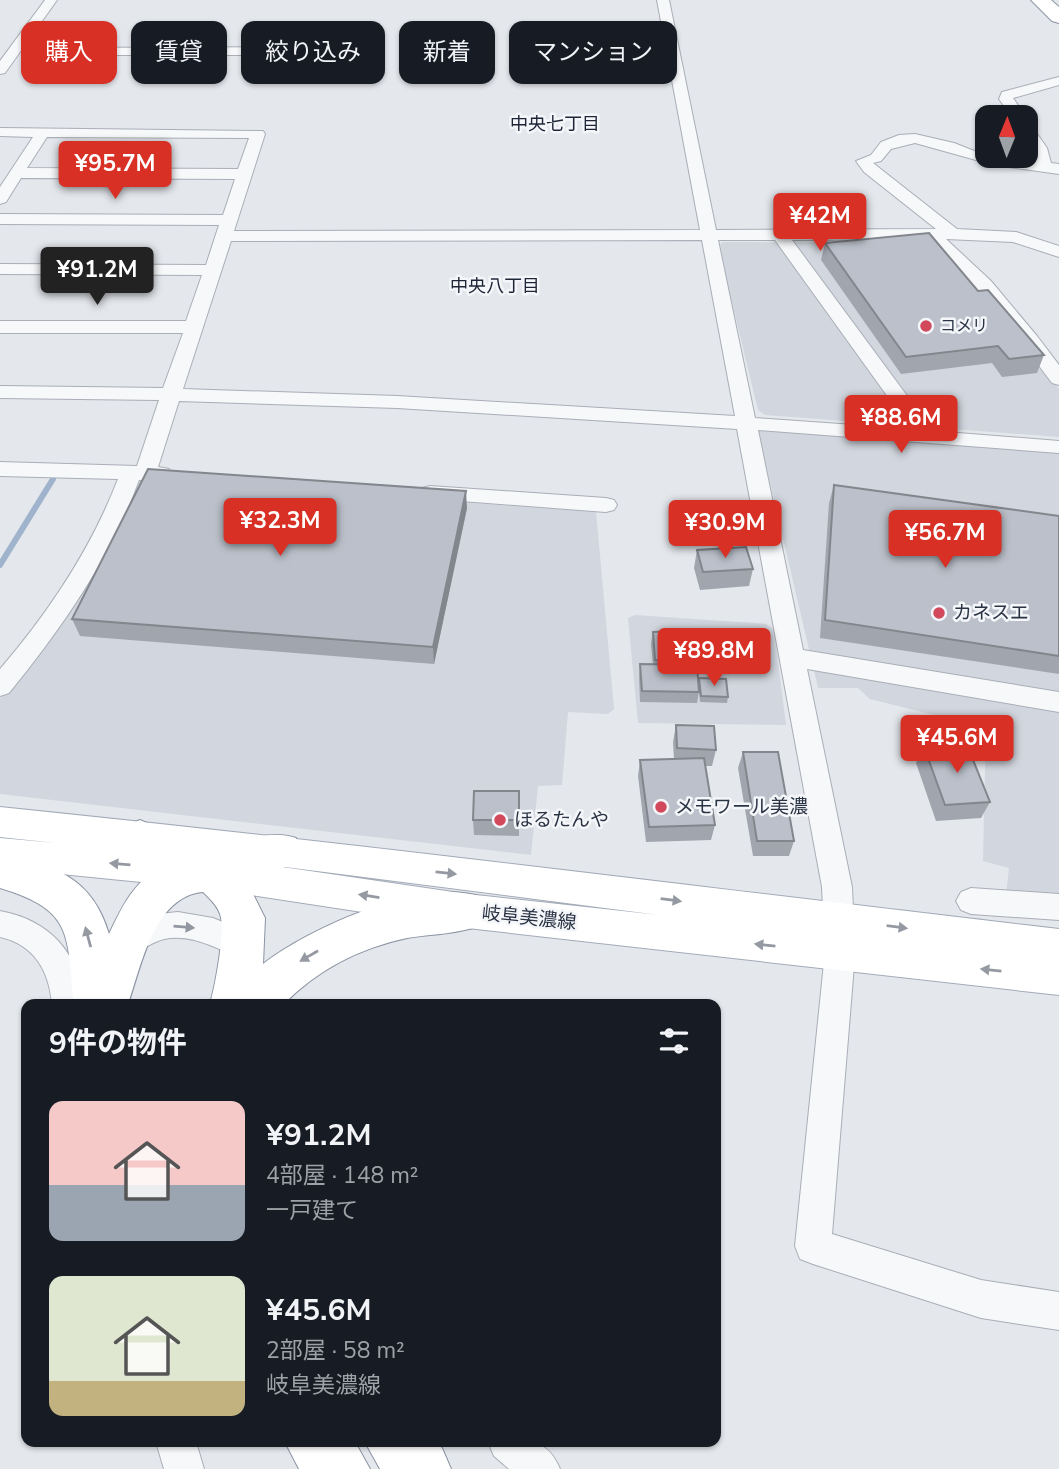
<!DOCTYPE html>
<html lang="ja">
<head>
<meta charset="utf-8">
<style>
  body { margin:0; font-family:"Nunito Sans","Noto Sans JP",sans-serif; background:#20242c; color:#f1f3f6; height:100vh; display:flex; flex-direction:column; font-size:26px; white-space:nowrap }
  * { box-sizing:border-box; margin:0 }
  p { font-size:23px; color:#9ea1a6 }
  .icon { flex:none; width:38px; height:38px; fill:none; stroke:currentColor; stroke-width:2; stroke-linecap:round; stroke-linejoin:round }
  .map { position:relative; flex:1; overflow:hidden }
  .drawer { position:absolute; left:21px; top:999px; width:700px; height:448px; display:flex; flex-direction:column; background:#171b24; border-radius:14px; box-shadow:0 2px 5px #0004 }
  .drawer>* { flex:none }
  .guide { position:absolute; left:21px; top:21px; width:700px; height:63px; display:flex; gap:14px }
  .needle { width:46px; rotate:1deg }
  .buttons { position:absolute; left:975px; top:105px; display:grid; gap:14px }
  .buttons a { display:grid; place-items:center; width:63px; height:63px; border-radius:14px; background:#171b24; box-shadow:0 2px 5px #0004; font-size:35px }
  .price { position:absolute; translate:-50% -60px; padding:0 16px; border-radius:7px; background:#d93025; color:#fff; font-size:23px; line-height:46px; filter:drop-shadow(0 2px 4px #0008) }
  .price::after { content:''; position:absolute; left:50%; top:42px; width:21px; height:16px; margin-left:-10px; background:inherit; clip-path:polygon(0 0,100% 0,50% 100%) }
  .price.selected { background:#222; color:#fff }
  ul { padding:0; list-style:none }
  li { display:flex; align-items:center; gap:21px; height:175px; padding:0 28px }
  li span { display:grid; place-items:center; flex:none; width:196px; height:140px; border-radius:14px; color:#555 }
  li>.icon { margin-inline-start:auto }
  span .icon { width:84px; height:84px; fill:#fffc; stroke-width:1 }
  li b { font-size:30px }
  h2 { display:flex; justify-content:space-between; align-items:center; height:84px; padding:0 28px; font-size:30px }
  .chip { padding:0 24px; border-radius:14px; background:#171b24; box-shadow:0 2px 5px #0004; font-size:24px; line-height:63px }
  .chip.selected { background:#d93025; color:#fff }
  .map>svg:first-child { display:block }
  .built { fill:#d2d6de }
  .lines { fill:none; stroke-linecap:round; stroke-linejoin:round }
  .stream { stroke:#9fb4cc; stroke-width:6 }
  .minor-casing { stroke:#a9aeb7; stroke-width:2 }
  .major-casing { stroke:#a3abb8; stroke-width:2 }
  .highway-casing { stroke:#8b94a3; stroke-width:2 }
  .minor { fill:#f7f8fa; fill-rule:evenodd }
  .major { fill:#fff; fill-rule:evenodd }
  .highway { fill:#fff; fill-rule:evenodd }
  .wall { fill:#a1a5ae }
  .shaded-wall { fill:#83868d }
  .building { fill:#bbc0ca; stroke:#83868d; stroke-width:2 }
  .oneway { fill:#959aa2 }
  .oneway2 { fill:#9196a0 }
  .poi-dot { fill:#d1495b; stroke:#f4f6f9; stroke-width:2.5 }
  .labels { text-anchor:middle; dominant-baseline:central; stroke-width:5; stroke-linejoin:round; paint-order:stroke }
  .far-poi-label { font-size:16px; fill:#2b3445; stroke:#f4f6f9; text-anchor:start }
  .far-neighbourhood-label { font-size:18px; fill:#1d2536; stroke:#f4f6f9 }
  .poi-label { font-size:19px; fill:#2b3445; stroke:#f4f6f9; text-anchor:start }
  .street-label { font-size:19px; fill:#2b3445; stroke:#f4f6f9 }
</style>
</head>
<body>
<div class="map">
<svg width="1059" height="1469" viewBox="0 0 1059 1469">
  <rect width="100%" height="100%" fill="#e4e7ec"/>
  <path class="built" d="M723,242L926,243L949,257L1029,346L1059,389V437L765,415L758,410L728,286L720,244Z
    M757,427L1059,453V899L1006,895L1009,868L983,861L986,728L870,699L858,688H818Z
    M148,479L596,512L614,709L608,714L568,712L562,785L538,786L531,855L0,794V699L136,482Z
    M635,615L766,624L774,630L786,725L638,723L628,618Z"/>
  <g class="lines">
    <path class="stream" d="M0,565L53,479"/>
    <g class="minor-casing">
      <path id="minor" d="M45,0H57L5,73L0,74V61Z
        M657,0H669L716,230L936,229L864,172L856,161L871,155L881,142L899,135L915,134L954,143L987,156L1035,160L1026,139V124L1031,125L1047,148L1051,163L1059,164V174L994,165L915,143L891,149L881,161L873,163L957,229L1016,232L1059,246V257L1013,242L946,239L991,281L1037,336L1059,365V385L1052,383L994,306L926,239L792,240L933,431L1059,441V453L758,430L803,650L1059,692V712L807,669L852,887L855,953L832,1234L981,1280L1059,1292V1330L981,1318L813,1264L800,1259L795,1246L825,953L822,887L737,429L397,408L179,401L158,467L169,469L172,474L161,481L139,480C110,559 62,628 9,693L0,696V669C49,612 91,549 118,479L0,476V462L137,466L159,400L0,398V386L163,388L183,333H0V321H186L202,275L0,274V264L206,265L219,225L0,224V214L223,215L235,179L21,178L6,202L0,204V187L33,137L0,136V128L263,131L265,134L234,231L700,230ZM47,137L249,138L238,169L27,168ZM702,240L735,416L397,396L183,389L231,241ZM718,240H775L911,429L755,418Z
        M40,48L290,47L297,51L290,55H35L33,52Z
        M1059,77V85L1013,98L1026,117V118L1012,117L999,99L1002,92Z
        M430,486L606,498L614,500L617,505L614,510L606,512L422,498L419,493L422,488Z
        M971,888L1059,894V920L971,914L961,910L956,901L961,892Z
        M0,911C49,920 81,953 82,1004H52C49,971 35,945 0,937Z
        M178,912L213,918L252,934L256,944L252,954L241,958C217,949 192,933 164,939C152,942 140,951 128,956L117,952L113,942L117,932L159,914Z
        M156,1442H196L204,1469H164Z
        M488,1442C521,1442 545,1433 560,1469H509L494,1456Z"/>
    </g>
    <g class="major-casing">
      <path id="major" d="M0,807C353,843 706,888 1059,929V995L467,928L212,889L0,868V838L56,843L0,837ZM262,864L659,915L467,894Z"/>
    </g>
    <g class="highway-casing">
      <path id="highway" d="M1031,0H1051L1059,7V23L1052,21Z
        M140,820L213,853C239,841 268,829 296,838L302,851L296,864L245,878L265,918L263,964C309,928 424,876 482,897L489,911L482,925C458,934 432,934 407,938C360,948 317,970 284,1004H210C215,986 226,931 220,914C217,905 210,899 203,892C154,896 141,967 128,1004H74C66,936 76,911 0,888V852C53,866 92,876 109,934C122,907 134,880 163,867L125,850L119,838L125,826Z
        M285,1442H355L370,1469H299Z
        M365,1442H436L442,1448L451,1469H380Z"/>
    </g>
    <use href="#minor" class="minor"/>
    <use href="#major" class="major"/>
    <use href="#highway" class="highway"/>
  </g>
  <path class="wall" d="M825,243L978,291L1044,355L1037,373L1002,377L992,363L901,374L821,260Z
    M834,485L1059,516V674L820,638L829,503Z
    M467,508L434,664L80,636L72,619Z
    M697,550L753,569L749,586L700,590L694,568Z
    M653,632L702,647L700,658H698L699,664L698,670H697L698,684L699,678L728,697L727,703L700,702L699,692L697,703L640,702L639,676L640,664L653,665L651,644Z
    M676,725L716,750L712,766H705L715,825L711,840L646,842L638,776L640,760L674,759L673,742Z
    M924,747L990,802L981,818L936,821L916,763Z
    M743,752L794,841L789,856H753L738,768Z
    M519,791V836L474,835L473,820Z"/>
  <path class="shaded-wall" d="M466,491L467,508L434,664L433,647Z"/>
  <path class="building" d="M929,233L978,291L988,290L1044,355L1009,359L998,346L906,357L825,243Z
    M148,469L466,491L433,647L72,619Z
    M834,485L1059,516V656L825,620Z
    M746,547L753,569L703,572L697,550Z
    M701,630L702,647H685L687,661L655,660L653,632Z
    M688,654H698L699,664H689Z
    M640,664L697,665L699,692L642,691Z
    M699,678L726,679L728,697L701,696Z
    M676,725L714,726L716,750L677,748Z
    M967,745L990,802L945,805L924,747Z
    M743,752H778L794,841H757Z
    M704,758L715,825L649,827L640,760Z
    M474,791H519V820H473Z"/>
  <defs><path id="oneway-solid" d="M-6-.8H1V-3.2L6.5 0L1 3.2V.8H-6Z" transform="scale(1.75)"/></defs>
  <g class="oneway">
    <use href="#oneway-solid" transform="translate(120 864) rotate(-175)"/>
    <use href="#oneway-solid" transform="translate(446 873) rotate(6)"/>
    <use href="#oneway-solid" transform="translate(369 896) rotate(-171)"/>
    <use href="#oneway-solid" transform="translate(671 900) rotate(7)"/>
    <use href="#oneway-solid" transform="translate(897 927) rotate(7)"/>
    <use href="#oneway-solid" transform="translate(88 937) rotate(-105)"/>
    <use href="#oneway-solid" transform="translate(765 945) rotate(-174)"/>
    <use href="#oneway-solid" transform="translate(309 956) rotate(150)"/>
    <use href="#oneway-solid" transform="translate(991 970) rotate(-174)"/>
  </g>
  <use class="oneway2" href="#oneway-solid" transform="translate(184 927) rotate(5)"/>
  <g class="poi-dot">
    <circle cx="926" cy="326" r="7"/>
    <circle cx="939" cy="613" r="7"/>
    <circle cx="661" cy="807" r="7"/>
    <circle cx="500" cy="820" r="7"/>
  </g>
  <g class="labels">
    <g class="far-poi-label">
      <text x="940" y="326">コメリ</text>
    </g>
    <g class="far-neighbourhood-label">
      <text x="555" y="124">中央七丁目</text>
      <text x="495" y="286">中央八丁目</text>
    </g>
    <g class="poi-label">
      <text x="953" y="613">カネスエ</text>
      <text x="675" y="807">メモワール美濃</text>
      <text x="514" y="820">ほるたんや</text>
    </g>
    <g class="street-label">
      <text transform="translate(529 918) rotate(6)">岐阜美濃線</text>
    </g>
  </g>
</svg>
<div class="buttons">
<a><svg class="needle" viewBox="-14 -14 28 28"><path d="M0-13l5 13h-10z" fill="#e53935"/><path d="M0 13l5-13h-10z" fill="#9ea1a6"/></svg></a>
</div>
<b class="price" style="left:115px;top:201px">¥95.7M</b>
<b class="price" style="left:820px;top:253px">¥42M</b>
<b class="price selected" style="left:97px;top:307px">¥91.2M</b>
<b class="price" style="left:901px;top:455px">¥88.6M</b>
<b class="price" style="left:280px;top:558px">¥32.3M</b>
<b class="price" style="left:725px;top:560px">¥30.9M</b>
<b class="price" style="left:945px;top:570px">¥56.7M</b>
<b class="price" style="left:714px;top:688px">¥89.8M</b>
<b class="price" style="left:957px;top:775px">¥45.6M</b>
<div class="guide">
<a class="chip selected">購入</a>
<a class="chip">賃貸</a>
<a class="chip">絞り込み</a>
<a class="chip">新着</a>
<a class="chip">マンション</a>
</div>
<section class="drawer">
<h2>9件の物件<svg class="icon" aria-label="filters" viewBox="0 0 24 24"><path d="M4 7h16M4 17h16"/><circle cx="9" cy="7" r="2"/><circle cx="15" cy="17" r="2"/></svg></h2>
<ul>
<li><span style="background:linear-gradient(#f6c9c9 60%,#9aa5b1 0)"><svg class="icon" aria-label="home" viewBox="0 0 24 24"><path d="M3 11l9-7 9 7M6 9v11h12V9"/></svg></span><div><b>¥91.2M</b><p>4部屋 · 148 m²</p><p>一戸建て</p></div></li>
<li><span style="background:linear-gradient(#dfe7d0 75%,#c2b280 0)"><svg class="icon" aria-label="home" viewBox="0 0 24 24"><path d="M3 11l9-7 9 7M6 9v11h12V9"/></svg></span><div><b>¥45.6M</b><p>2部屋 · 58 m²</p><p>岐阜美濃線</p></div></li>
</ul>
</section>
</div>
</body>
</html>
